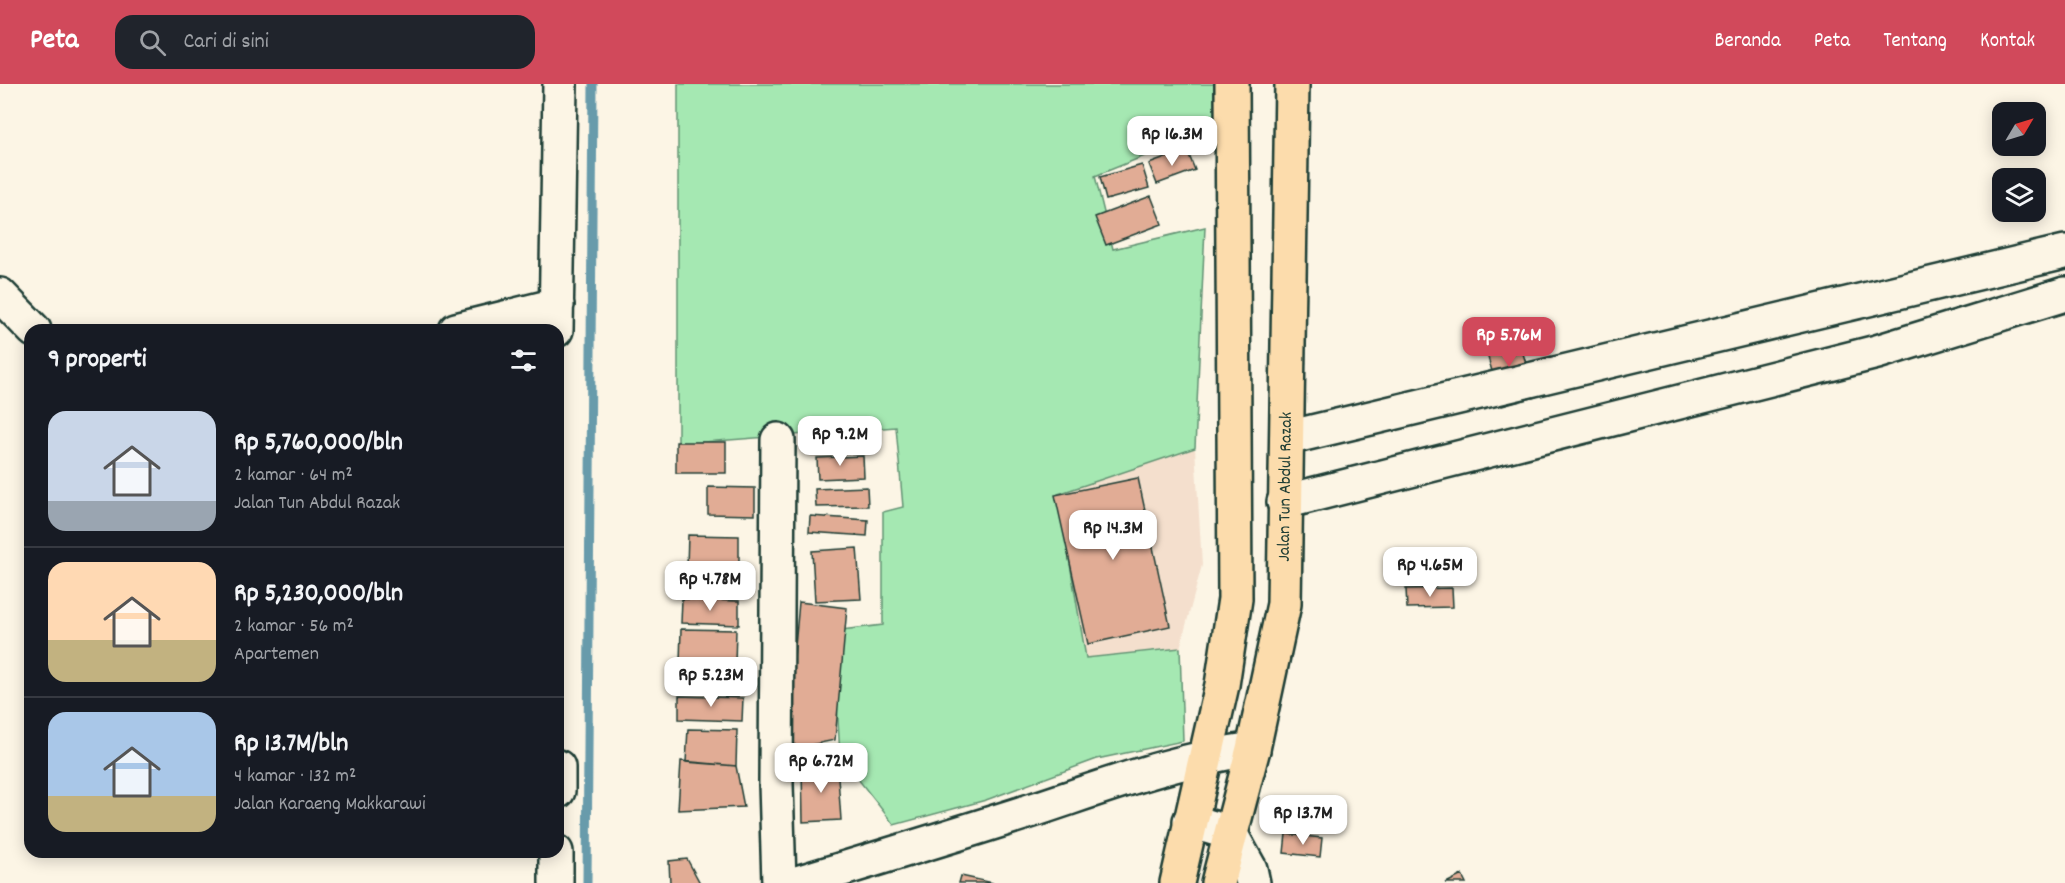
<!DOCTYPE html>
<html lang="id">
<head>
<meta charset="utf-8">
<style>
  body { margin:0; font-family:Dekko,sans-serif; background:#20242c; color:#f1f3f6; height:100vh; display:flex; flex-direction:column; font-size:22px; white-space:nowrap }
  * { box-sizing:border-box; margin:0 }
  p { font-size:20px; color:#9ea1a6 }
  .icon { flex:none; width:33px; height:33px; fill:none; stroke:currentColor; stroke-width:2; stroke-linecap:round; stroke-linejoin:round }
  .map { position:relative; flex:1; overflow:hidden }
  .details { position:absolute; left:24px; top:240px; width:540px; height:534px; display:flex; flex-direction:column; background:#171b24; border-radius:18px; box-shadow:0 3px 15px #0003 }
  .details>* { flex:none }
  .needle { width:39px; rotate:52deg }
  .controls { position:absolute; left:1992px; top:18px; display:grid; gap:12px }
  .controls a { display:grid; place-items:center; width:54px; height:54px; border-radius:12px; background:#171b24; box-shadow:0 3px 15px #0003; font-size:30px }
  .price { position:absolute; translate:-50% -51px; padding:0 14px; border-radius:12px; background:#fff; color:#222; font-size:20px; line-height:39px; filter:drop-shadow(0 2px 3px #0008) }
  .price::after { content:''; position:absolute; left:50%; top:36px; width:18px; height:14px; margin-left:-9px; background:inherit; clip-path:polygon(0 0,100% 0,50% 100%) }
  .price.on { background:#d1495b; color:#fff }
  ul { padding:0; list-style:none }
  li { display:flex; align-items:center; gap:18px; height:150px; padding:0 24px }
  li+li { border-top:2px solid #363941 }
  li span { display:grid; place-items:center; flex:none; width:168px; height:120px; border-radius:18px; color:#555 }
  li>.icon { margin-inline-start:auto }
  span .icon { width:72px; height:72px; fill:#fffc; stroke-width:1 }
  li b { font-size:26px }
  h2 { display:flex; justify-content:space-between; align-items:center; height:72px; padding:0 24px; font-size:26px }
  header { display:flex; align-items:center; gap:36px; box-sizing:border-box; height:84px; padding:0 30px; background:#d1495b; color:#fff }
  header strong { font-size:28px }
  nav { display:flex; gap:33px; margin-inline-start:auto; font-size:21px }
  .search { width:420px; height:54px; background:#20242c; display:flex; align-items:center; gap:15px; box-sizing:border-box; padding:0 21px; border-radius:18px; color:#9ea1a6; font-size:22px }
  .map>svg:first-child { display:block }
  .built { fill:#f4dfcd }
  .green { fill:#a5e8b2; stroke:#629273; stroke-width:1.5 }
  .lines { fill:none; stroke-linecap:round; stroke-linejoin:round }
  .stream { stroke:#689bab; stroke-width:9 }
  .building { fill:#e1ac95; stroke:#1f3d34; stroke-width:1.5 }
  .minor-casing { stroke:#1f3d34; stroke-width:38 }
  .major-casing { stroke:#1f3d34; stroke-width:38 }
  .minor { stroke:#fcf5e5; stroke-width:33 }
  .major { stroke:#fcdcac; stroke-width:33 }
  .labels { text-anchor:middle; dominant-baseline:central; stroke-width:5; stroke-linejoin:round; paint-order:stroke }
  .street-label { font-size:18px; fill:#1f3d34; stroke:#fcf5e5 }
</style>
</head>
<body>
<header>
<strong>Peta</strong>
<div class="search"><svg class="icon" aria-label="search" viewBox="0 0 24 24"><circle cx="10" cy="10" r="6"/><path d="M15 15l6 6"/></svg>Cari di sini</div>
<nav><a>Beranda</a><a>Peta</a><a>Tentang</a><a>Kontak</a></nav>
</header>
<div class="map">
<svg width="2065" height="799" viewBox="0 0 2065 799">
  <rect width="100%" height="100%" fill="#fcf5e5"/>
  <filter id="ink" filterUnits="userSpaceOnUse"><feTurbulence type="fractalNoise" baseFrequency=".0167" numOctaves="2"/><feDisplacementMap in="SourceGraphic" scale="12" xChannelSelector="R" yChannelSelector="G"/><feConvolveMatrix kernelMatrix="1 2 1 2 8 2 1 2 1" color-interpolation-filters="sRGB"/></filter>
  <g filter="url(#ink)">
    <path class="built" d="M1195,364L1202,481L1180,564L1086,574L1058,410Z"/>
    <path class="green" d="M678,0H1215L1219,42L1095,92L1113,165L1205,143L1195,364L1058,410L1086,574L1180,564L1183,657L1097,675L986,716L894,741L840,672L833,547L883,541V428L903,423L896,343L678,360Z"/>
    <g class="lines">
      <path class="stream" d="M587,799L593,0"/>
    </g>
    <path class="building" d="M1187,66L1195,86L1157,100L1149,80Z
      M1142,81L1149,104L1106,116L1100,93Z
      M1151,112L1162,140L1106,161L1095,133Z
      M1516,246L1536,313L1502,322L1483,256Z
      M676,358H726V389H676Z
      M863,372L864,393L818,395L817,374Z
      M1138,394L1170,542L1088,560L1055,411Z
      M708,403L755,404V431L708,430Z
      M867,403L868,422L816,423L815,405Z
      M810,432L868,436L867,452L809,448Z
      M688,451L739,452V483L687,482Z
      M857,464L861,515L815,517L812,467Z
      M683,486L743,487L742,514L682,512Z
      M1452,504L1453,523L1407,524L1406,505Z
      M682,515L739,517V541L681,539Z
      M799,518L847,524L835,656L786,666Z
      M681,545L736,546L735,579L680,578Z
      M694,582L742,583V608L694,607Z
      M679,612L743,614L742,637L679,635Z
      M688,645L737,646L736,682L686,678Z
      M681,677L736,682L744,723L678,726Z
      M837,679L841,736L803,738L802,684Z
      M1286,750L1322,754L1320,773L1284,769Z
      M687,775L700,799H670L669,777Z
      M1462,791L1466,799H1446Z
      M961,792L993,799H959Z"/>
    <g class="lines">
      <g class="minor-casing">
        <path id="minor" d="M0,211L34,246
          M456,246L557,221
          M556,246L560,0
          M1287,354L2065,168
          M778,356L776,700L779,799
          M1284,418L1877,268L2065,210
          M558,683V707
          M1190,737L1230,749L1250,785L1253,799
          M556,768V799
          M797,799C876,775 955,751 1033,726C1106,702 1177,675 1253,665"/>
      </g>
      <g class="major-casing">
        <g id="major">
          <path d="M1177,799L1222,601L1235,515L1232,0"/>
          <path id="s1" d="M1218,799L1253,665L1284,520L1292,0"/>
        </g>
      </g>
      <use href="#minor" class="minor"/>
      <use href="#major" class="major"/>
    </g>
  </g>
  <g class="labels">
    <g class="street-label">
      <text stroke="none"><textPath href="#s1" startOffset="404">Jalan Tun Abdul Razak</textPath></text>
    </g>
  </g>
</svg>
<div class="controls">
<a><svg class="needle" viewBox="-14 -14 28 28"><path d="M0-13l5 13h-10z" fill="#e53935"/><path d="M0 13l5-13h-10z" fill="#9ea1a6"/></svg></a>
<a><svg class="icon" aria-label="layers" viewBox="0 0 24 24"><path d="M12 4l9 5-9 5-9-5zM3 14l9 5 9-5"/></svg></a>
</div>
<b class="price" style="left:1172px;top:83px">Rp 16.3M</b>
<b class="price on" style="left:1509px;top:284px">Rp 5.76M</b>
<b class="price" style="left:840px;top:383px">Rp 9.2M</b>
<b class="price" style="left:1113px;top:477px">Rp 14.3M</b>
<b class="price" style="left:1430px;top:514px">Rp 4.65M</b>
<b class="price" style="left:710px;top:528px">Rp 4.78M</b>
<b class="price" style="left:711px;top:624px">Rp 5.23M</b>
<b class="price" style="left:821px;top:710px">Rp 6.72M</b>
<b class="price" style="left:1303px;top:762px">Rp 13.7M</b>
<section class="details">
<h2>9 properti<svg class="icon" aria-label="filters" viewBox="0 0 24 24"><path d="M4 7h16M4 17h16"/><circle cx="9" cy="7" r="2"/><circle cx="15" cy="17" r="2"/></svg></h2>
<ul>
<li><span style="background:linear-gradient(#c9d6e8 75%,#9aa5b1 0)"><svg class="icon" aria-label="home" viewBox="0 0 24 24"><path d="M3 11l9-7 9 7M6 9v11h12V9"/></svg></span><div><b>Rp 5,760,000/bln</b><p>2 kamar · 64 m²</p><p>Jalan Tun Abdul Razak</p></div></li>
<li><span style="background:linear-gradient(#ffd9b3 65%,#c2b280 0)"><svg class="icon" aria-label="home" viewBox="0 0 24 24"><path d="M3 11l9-7 9 7M6 9v11h12V9"/></svg></span><div><b>Rp 5,230,000/bln</b><p>2 kamar · 56 m²</p><p>Apartemen</p></div></li>
<li><span style="background:linear-gradient(#a9c7e8 70%,#c2b280 0)"><svg class="icon" aria-label="home" viewBox="0 0 24 24"><path d="M3 11l9-7 9 7M6 9v11h12V9"/></svg></span><div><b>Rp 13.7M/bln</b><p>4 kamar · 132 m²</p><p>Jalan Karaeng Makkarawi</p></div></li>
</ul>
</section>
</div>
</body>
</html>
